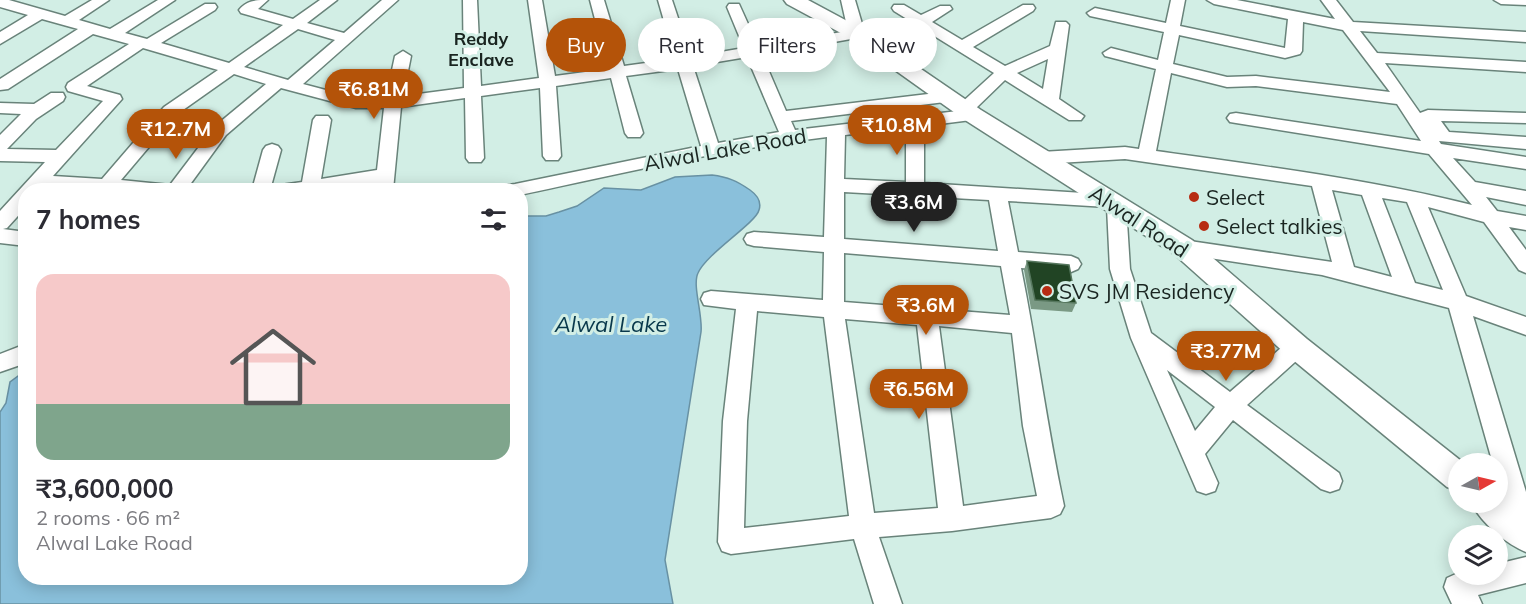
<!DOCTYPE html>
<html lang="en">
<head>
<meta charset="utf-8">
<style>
  body { margin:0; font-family:Mulish,sans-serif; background:#f2f2f3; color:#2b2b33; height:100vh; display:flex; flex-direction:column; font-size:22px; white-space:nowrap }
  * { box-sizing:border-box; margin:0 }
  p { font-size:20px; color:#7c7c81 }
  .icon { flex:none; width:33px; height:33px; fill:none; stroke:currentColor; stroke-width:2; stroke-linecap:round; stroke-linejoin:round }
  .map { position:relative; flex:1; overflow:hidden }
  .sheet { position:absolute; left:18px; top:183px; width:510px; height:402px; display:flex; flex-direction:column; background:#fff; border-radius:24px; box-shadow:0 3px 15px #0003 }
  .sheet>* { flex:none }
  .hud { position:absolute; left:546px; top:18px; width:570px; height:54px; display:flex; gap:12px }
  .needle { width:39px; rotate:82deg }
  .controls { position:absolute; left:1448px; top:453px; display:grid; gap:12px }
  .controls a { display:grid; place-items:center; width:60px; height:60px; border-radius:50%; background:#fff; box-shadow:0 3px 15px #0003; font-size:30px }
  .price { position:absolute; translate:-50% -51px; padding:0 14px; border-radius:21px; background:#b45309; color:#fff; font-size:20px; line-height:39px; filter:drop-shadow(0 2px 3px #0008) }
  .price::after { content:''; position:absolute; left:50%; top:36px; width:18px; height:14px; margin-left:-9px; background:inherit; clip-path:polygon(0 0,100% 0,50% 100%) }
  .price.on { background:#222; color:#fff }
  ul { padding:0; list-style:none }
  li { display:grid; align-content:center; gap:12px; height:318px; padding:0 18px }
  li+li { border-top:2px solid #e1e1e2 }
  li span { display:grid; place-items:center; height:186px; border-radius:18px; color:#555 }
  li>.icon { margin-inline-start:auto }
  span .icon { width:108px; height:108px; fill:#fffc; stroke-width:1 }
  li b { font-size:26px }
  h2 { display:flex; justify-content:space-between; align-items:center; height:72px; padding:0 18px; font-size:26px }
  .pill { padding:0 21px; border-radius:27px; background:#fff; box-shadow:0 3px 15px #0003; font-size:21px; line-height:54px }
  .pill.on { background:#b45309; color:#fff }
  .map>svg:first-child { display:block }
  .water { fill:#8ac0db; stroke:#6891a3; stroke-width:1.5 }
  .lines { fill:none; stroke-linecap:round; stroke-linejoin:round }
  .minor-casing { stroke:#69837a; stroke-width:3 }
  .major-casing { stroke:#69837a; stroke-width:3 }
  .minor { fill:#fff; fill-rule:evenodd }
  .major { fill:#fff; fill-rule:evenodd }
  .wall { fill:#7a9984 }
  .building { fill:#214424; stroke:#56775e; stroke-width:1.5 }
  .poi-dot { fill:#b72b12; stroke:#d2eee5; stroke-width:2 }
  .labels { text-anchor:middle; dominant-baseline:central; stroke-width:6; stroke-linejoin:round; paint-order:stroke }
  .far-neighbourhood-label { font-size:18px; font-weight:bold; fill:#192420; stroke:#d2eee5 }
  .street-label { font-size:21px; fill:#192420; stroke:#d2eee5 }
  .poi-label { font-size:21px; fill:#192420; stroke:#d2eee5; text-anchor:start }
  .water-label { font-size:22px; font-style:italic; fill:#08384b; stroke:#d2eee5 }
</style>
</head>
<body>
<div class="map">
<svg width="1526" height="604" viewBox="0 0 1526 604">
  <rect width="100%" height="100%" fill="#d2eee5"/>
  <path class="water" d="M712,175C728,177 737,181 750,190C757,195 762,201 759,210C756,223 707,253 698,273C692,285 703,315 701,332L665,560L673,604H0V412L6,403L10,382L25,371L26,578H520L521,216H546L559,212L577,206L604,188L641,190L675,177Z"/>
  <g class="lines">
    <g class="minor-casing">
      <path id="minor" d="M0,0H9L65,16L92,0H109L79,20L110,29L158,0H175L125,33L147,39L205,4H215L217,7L215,10L161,43L229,63L283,25L241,13L239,10C247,0 256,0 268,0L258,9L293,19L320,0H337L307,23L344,33L382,0H398L303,84L356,98H386L395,56L403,51L411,56L403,96L464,88L463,0H477L481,86L539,78L528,0H542L555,76L608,69L590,0H604L624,66L675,59L658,0H672L691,57L744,48L727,7L729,4H739L758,46L848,31L841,0H855L865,34L862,37L762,55L786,111L945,92L951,93L953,97L951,101L945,102L791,121L795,130L958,111L956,109L959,105L994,73L894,11L892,8L894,5H904L921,15L940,6H950L952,9L932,22L962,40L1023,5H1033L1035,8L1033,11L973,47L1005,66L1050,46L1056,22H1066L1069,25L1059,99L1084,116L1081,120H1069L1005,80L974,110L982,115L979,119L924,126V183L1115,195L1126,206L1130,269L1151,333L1230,392L1289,341L1297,338L1305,341L1308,347L1305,353L1247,405L1339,473L1342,481L1339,489L1330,492L1321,489L1233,420L1205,454L1218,483L1215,491L1206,494L1197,491L1131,338L1110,269L1107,207L1008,201L1018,252L1071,256L1078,259L1081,264L1078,269L1071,272L1021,268C1037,347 1047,427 1064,506L1060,514L1051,518L952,531L879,537L902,604H874L854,539L731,554L722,551L718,542L723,421L736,309L704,305L701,299L704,293L711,291L823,300L824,252L754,246L747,244L744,239L747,234L754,232L824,237L827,137C724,149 622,173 520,195V190H506L508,185L515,184L701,146L678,69L626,76L643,133L640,137H628L625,133L611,78L556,86L561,156L558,160H546L543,156L540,88L481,96L484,158L481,162H469L466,158L465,98L401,107L393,190H375V183L328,190H279L281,185L302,182L313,120L316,116H328L331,120L321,179L377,170L384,108H356L281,88L226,135L186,190H82L42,188L39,190H26V207L7,228L3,229L26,232V246L0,243V211L45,162L0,161V135L21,114L0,113V103L34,104L51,93H63L65,97L63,101L36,119L7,149L56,150L103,101L68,91L66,87L68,83L129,44L93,34L8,89L0,90V79L78,29L42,19L0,44V32L28,15L0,7ZM298,29L335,40L288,80L244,67ZM143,48L218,70L164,107L102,179L53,176L122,99L120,95L87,86ZM747,57L779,132L718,143L693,66ZM1048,59L1043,89L1017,73ZM234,74L266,84L214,127L170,185L121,180L176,115ZM906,128V182L844,179L845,135ZM844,192L989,200L998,251L844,239ZM844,253L1001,266L1010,315L844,302ZM757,311L824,317L849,516L744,528L747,421ZM845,319L917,325L938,508L874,513ZM939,326L1012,333L1023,426L1037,496L963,506ZM1167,370L1215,407L1195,431Z
        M1171,0H1185L1180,26L1285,48L1288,19L1214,4L1207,0H1237L1335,19L1321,0H1336L1353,22L1526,32V42L1360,31L1377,53L1526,62V72L1385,63L1420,113L1428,110L1526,113V123L1441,121L1449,132L1526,137V149L1439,141L1441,144L1526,157V169L1453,158L1475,182L1526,191V205L1486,197L1497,211L1526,216V230L1509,227L1526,250V273L1519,270L1484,222L1428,207L1466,296L1526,317V335L1473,316L1526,492V547L1517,544L1513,535L1497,478V464H1493L1449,308L1322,275L1183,254L1176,252L1173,247L1176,242L1183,240L1332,262L1312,186L1125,159L1041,164L1035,162L1032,158L1035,154L1041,152L1125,147L1139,149L1156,69L1105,56L1103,53L1111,48L1158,60L1164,32L1090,16L1087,13L1095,8L1166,23ZM1303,22L1343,30L1390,92L1256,76L1227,77L1173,64L1179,35L1285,58L1300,54L1302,51ZM1171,73L1227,87L1256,86L1397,104L1421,141L1236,113L1230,114L1227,118L1230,122L1236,123L1429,154L1472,205C1368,179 1262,166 1156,151ZM1332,190L1362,195L1392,277L1354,267ZM1382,198L1407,202L1443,290L1415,283Z
        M1494,0H1526V5L1501,4Z
        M272,144L278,146L281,150L270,190H252L263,150L266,146Z
        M26,344V363L0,372V354Z
        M1526,557V583L1478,595L1482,604H1452L1444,587L1447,578L1458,573L1497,574V564Z"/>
    </g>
    <g class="major-casing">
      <path id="major" d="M784,0H808L864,30L981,110L1192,240L1307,339L1465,464H1458V491L1447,487L1287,355L1174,254L965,120L850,38L787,4Z
        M1497,491L1526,515V552C1506,544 1480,522 1471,502H1497Z"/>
    </g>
    <use href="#minor" class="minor"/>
    <use href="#major" class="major"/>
  </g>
  <path class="wall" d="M1027,261L1076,303L1072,312L1031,309L1024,270Z"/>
  <path class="building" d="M1027,261L1069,265L1076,303L1035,300Z"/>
  <g class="poi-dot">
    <circle cx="1194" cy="197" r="6"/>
    <circle cx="1204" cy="226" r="6"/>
    <circle cx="1047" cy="291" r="6"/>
  </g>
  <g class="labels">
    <g class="far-neighbourhood-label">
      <text x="481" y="38">Reddy<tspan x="481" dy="21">Enclave</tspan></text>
    </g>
    <g class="street-label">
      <text transform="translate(725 149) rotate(-10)">Alwal Lake Road</text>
      <text transform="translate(1139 221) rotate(33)">Alwal Road</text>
    </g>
    <g class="poi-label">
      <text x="1206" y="197">Select</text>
      <text x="1216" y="226">Select talkies</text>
      <text x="1059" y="291">SVS JM Residency</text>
    </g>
    <g class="water-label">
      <text x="611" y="324">Alwal Lake</text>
    </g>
  </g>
</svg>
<div class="controls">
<a><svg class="needle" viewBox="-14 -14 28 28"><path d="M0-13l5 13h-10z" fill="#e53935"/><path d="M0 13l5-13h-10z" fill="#7c7c81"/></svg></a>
<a><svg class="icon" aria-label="layers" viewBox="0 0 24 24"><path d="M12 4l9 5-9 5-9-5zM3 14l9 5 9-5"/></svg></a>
</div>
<b class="price" style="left:374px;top:120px">₹6.81M</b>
<b class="price" style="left:897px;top:156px">₹10.8M</b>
<b class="price" style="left:176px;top:160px">₹12.7M</b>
<b class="price on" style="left:914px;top:233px">₹3.6M</b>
<b class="price" style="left:926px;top:336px">₹3.6M</b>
<b class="price" style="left:1226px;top:382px">₹3.77M</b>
<b class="price" style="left:919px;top:420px">₹6.56M</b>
<div class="hud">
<a class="pill on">Buy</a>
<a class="pill">Rent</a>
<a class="pill">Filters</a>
<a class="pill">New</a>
</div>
<section class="sheet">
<h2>7 homes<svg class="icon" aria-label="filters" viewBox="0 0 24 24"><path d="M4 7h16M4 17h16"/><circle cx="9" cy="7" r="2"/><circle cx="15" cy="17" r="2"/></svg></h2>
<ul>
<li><span style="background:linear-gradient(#f6c9c9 70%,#7fa58c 0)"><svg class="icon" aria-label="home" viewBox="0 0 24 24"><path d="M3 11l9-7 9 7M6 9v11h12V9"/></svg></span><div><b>₹3,600,000</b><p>2 rooms · 66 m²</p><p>Alwal Lake Road</p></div></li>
</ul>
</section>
</div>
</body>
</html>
